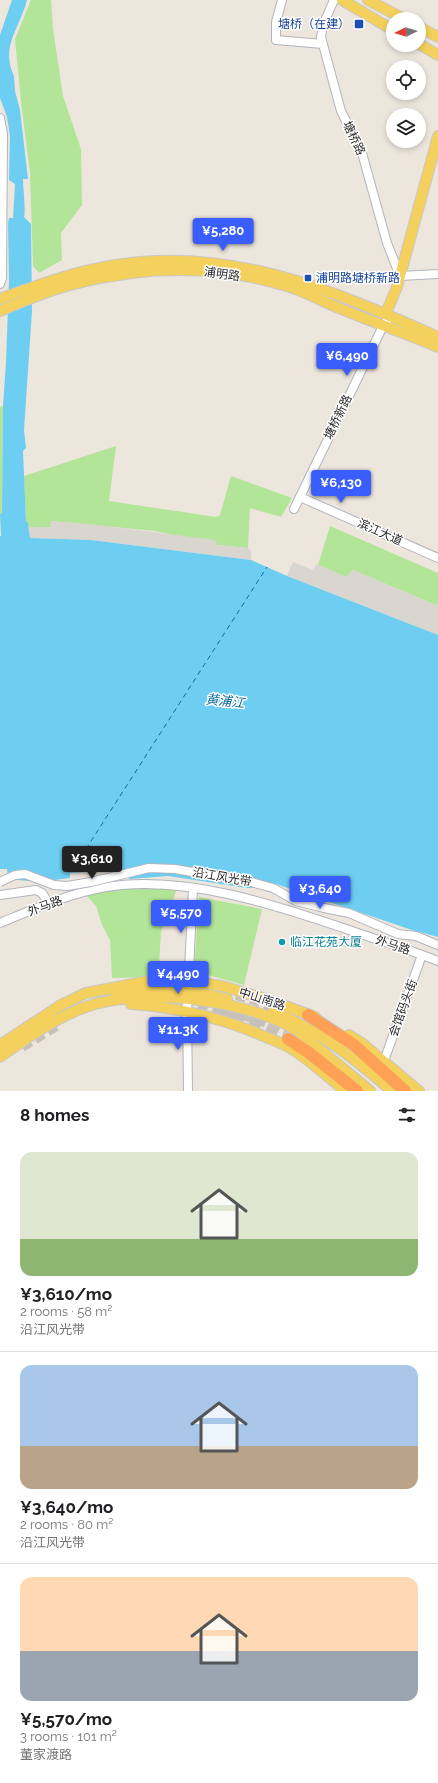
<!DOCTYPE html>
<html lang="en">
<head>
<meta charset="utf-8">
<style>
  body { margin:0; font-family:Raleway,"Noto Sans SC",sans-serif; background:#f2f2f2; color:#202124; height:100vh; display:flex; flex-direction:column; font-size:15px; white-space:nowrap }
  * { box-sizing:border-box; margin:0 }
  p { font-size:13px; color:#757577 }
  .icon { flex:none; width:22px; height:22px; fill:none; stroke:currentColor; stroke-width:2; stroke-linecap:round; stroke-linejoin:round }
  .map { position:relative; height:1091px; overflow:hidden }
  .drawer { display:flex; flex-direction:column; background:#fff; flex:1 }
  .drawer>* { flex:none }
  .needle { width:26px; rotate:265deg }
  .controls { position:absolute; left:386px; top:12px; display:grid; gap:8px }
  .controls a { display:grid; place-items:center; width:40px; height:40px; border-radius:50%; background:#fff; box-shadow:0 2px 6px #0003; font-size:20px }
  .price { position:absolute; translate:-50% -34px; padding:0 9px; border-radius:4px; background:#3a5efd; color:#fff; font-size:13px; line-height:26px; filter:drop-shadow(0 1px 2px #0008) }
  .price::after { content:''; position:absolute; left:50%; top:24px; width:12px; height:9px; margin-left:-6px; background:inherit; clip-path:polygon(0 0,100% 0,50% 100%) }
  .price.on { background:#222; color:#fff }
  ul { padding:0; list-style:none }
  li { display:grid; align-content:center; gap:8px; height:212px; padding:0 20px }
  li+li { border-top:1px solid #e0e0e0 }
  li span { display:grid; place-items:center; height:124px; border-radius:12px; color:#555 }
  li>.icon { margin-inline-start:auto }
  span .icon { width:72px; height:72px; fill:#fffc; stroke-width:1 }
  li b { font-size:17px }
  h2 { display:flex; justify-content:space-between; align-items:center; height:48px; padding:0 20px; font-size:17px }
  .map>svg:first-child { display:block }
  .green { fill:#b3e599 }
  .plaza { fill:#d9d6d0 }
  .water { fill:#6ecef1 }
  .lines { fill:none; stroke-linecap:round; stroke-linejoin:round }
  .ferry { stroke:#0b6ca0; stroke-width:1; stroke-dasharray:5 4; stroke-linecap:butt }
  .major-tunnel { stroke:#c6c1b9; stroke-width:10; stroke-dasharray:10 5; stroke-linecap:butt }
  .highway-tunnel { stroke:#c6c1b9; stroke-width:12; stroke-dasharray:12 6; stroke-linecap:butt }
  .minor-casing { stroke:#b1b4bf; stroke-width:10 }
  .major-casing { stroke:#c8c8c8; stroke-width:12 }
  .highway-casing { stroke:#c8c8c8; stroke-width:14 }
  .minor { stroke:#fff; stroke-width:8 }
  .major { stroke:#f4d05c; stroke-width:10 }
  .highway { stroke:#ffa057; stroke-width:12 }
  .minor-bridge-casing { stroke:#b1b4bf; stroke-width:10; stroke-linecap:butt }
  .minor-bridge { stroke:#fff; stroke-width:8 }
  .transit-dot { fill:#1a4fb4; stroke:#fff; stroke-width:1.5 }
  .culture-dot { fill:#0f9aa8; stroke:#fff; stroke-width:1.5 }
  .labels { text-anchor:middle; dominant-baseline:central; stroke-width:3; stroke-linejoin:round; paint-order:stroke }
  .transit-label { font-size:12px; fill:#164399; stroke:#fff; text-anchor:end }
  .street-label { font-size:12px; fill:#2b2b2b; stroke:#fff }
  .culture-label { font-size:12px; fill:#0d838f; stroke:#fff; text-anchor:start }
  .water-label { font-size:13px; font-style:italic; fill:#0b6ca0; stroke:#fff }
</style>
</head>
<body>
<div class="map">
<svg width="438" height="1091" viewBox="0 0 438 1091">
  <rect width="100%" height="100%" fill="#ede6dd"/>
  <path class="green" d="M31,0H51L53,29L63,96L81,149L82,205L61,233L62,260L39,273L33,266L30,173L21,102L15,39Z
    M3,406L2,514H0V407Z
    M116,446L109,501L216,517L220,515L231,476L292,498L281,517L250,508L248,548L217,545L155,531L51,521V527H29L26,521L24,476Z
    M330,526L438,573V606L353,570L346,577L318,565Z
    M158,880L180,881L161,931L159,966L156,977L112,978L110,940L102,925L96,906L80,889L111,882L129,883Z
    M199,897L262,909L244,985L194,971Z"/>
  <path class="plaza" d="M51,521L99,525L215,540L217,545L248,548L251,550V560L91,540L30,538L29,527H50Z
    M293,562L313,570L316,564L346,577L353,570L438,606V635L287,576Z"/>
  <path class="water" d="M12,0H27C20,28 0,47 14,76L15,91L20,110L28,179H23C23,187 26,211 24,217L31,224L32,311L24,430L26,448L23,451L26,521L28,523L30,538L91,540L251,560L287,576L438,635V937L412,930L276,884L260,888H247L168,876L130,879L117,870L70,873V878L39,882L8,879L7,869H0V536H1L0,514L2,513L3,406L6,362L9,280L8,223L9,218H13L15,184L9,180L10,136L7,117L0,98V35Z"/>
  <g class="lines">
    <path class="ferry" d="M86,849L267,567"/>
    <path class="major-tunnel" d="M192,987C234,990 275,1007 314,1024
      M153,1003C201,1003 248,1013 291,1033
      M22,1047L58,1025"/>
    <path class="highway-tunnel" d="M216,1009L263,1027L288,1039"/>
    <g class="minor-casing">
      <path id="minor" d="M282,0L276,22V40L323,44
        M334,0L323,25L321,37L341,111L362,153L387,243L400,276L438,274
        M0,118L3,134L2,278L0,284
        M300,497L438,558
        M294,509L383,326L391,316
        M0,895L36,890L42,893L49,904
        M324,908L349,913L398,934L416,936L438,945
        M0,923C34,909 70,893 106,887C185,874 279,906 352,931C381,941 410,950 438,961
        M384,1061L422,955
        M188,1091L187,1011L193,888"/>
    </g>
    <g class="major-casing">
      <path id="major" d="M342,0L393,30
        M368,0L404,19
        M419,27L438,37
        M419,44L438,55
        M0,299C38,285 76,271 116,265C232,246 334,291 438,337
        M0,311C24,301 49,290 74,284C143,266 215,265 283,285C303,290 321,301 339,308C372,322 406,333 438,347
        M386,313L397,287L438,136
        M115,992C153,990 190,989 227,999
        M131,1004C176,1007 218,1017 259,1034C270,1039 282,1043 292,1049C311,1061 328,1077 345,1091
        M273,1012C319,1030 355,1059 392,1091
        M349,1035L363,1044L419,1091
        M0,1045L61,1005L86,993L149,981H189L222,986L269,1000L315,1017
        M0,1057C25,1039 54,1019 83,1008C139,986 247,999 298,1031C306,1037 313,1044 321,1050C337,1064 354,1077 370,1091"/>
    </g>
    <g class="highway-casing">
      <path id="highway" d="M308,1015L354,1045L405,1091
        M288,1039L308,1052L357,1091"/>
    </g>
    <use href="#minor" class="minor"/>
    <use href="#major" class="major"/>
    <use href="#highway" class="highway"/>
    <g class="minor-bridge-casing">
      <path id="minor-bridge" d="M0,882L15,875L25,874L54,885L67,886L91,882L149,868L175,869L251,882L273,888L296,901L324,908"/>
    </g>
    <use href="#minor-bridge" class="minor-bridge"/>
  </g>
  <g class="transit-dot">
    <rect x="354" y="19" width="10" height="10" rx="2"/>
    <rect x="304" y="274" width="8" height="8" rx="2"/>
  </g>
  <circle class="culture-dot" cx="282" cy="942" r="4"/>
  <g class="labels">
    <g class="transit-label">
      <text x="350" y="24">塘桥（在建）</text>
      <text x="316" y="278" text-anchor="start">浦明路塘桥新路</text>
    </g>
    <g class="street-label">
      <text transform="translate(354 138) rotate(65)">塘桥路</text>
      <text transform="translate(222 274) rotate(8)">浦明路</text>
      <text transform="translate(338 417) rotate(-64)">塘桥新路</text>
      <text transform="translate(380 532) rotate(24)">滨江大道</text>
      <text transform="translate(222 877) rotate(10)">沿江风光带</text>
      <text transform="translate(45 906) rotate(-20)">外马路</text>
      <text transform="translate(393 945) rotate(19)">外马路</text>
      <text transform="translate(262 999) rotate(18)">中山南路</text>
      <text transform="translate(403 1008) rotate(-70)">会馆码头街</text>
    </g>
    <g class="culture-label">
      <text x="290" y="942">临江花苑大厦</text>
    </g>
    <g class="water-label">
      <text transform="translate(225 701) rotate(6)">黄浦江</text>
    </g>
  </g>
</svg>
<div class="controls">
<a><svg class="needle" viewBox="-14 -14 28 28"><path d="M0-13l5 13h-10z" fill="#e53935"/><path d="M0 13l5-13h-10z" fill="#757577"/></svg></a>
<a><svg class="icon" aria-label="locate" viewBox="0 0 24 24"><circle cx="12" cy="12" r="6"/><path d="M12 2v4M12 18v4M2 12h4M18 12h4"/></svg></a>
<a><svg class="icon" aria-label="layers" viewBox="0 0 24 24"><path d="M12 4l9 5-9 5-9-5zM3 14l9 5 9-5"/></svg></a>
</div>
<b class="price" style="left:223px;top:252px">¥5,280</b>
<b class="price" style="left:347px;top:377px">¥6,490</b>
<b class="price" style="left:341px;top:504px">¥6,130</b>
<b class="price on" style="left:92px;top:880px">¥3,610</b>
<b class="price" style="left:320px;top:910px">¥3,640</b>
<b class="price" style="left:181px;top:934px">¥5,570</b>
<b class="price" style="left:178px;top:995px">¥4,490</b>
<b class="price" style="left:178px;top:1051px">¥11.3K</b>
</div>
<section class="drawer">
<h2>8 homes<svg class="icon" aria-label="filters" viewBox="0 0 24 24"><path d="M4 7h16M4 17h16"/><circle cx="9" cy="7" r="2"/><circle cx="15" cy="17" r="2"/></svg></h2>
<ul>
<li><span style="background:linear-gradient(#dfe7d0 70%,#8fb573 0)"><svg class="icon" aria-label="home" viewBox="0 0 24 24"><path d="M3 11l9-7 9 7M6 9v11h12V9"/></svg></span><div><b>¥3,610/mo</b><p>2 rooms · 58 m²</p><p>沿江风光带</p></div></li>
<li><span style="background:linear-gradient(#a9c7e8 65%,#b9a48a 0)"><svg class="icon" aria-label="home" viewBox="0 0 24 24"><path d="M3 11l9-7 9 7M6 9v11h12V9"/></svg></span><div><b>¥3,640/mo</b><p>2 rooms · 80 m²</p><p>沿江风光带</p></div></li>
<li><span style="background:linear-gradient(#ffd9b3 60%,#9aa5b1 0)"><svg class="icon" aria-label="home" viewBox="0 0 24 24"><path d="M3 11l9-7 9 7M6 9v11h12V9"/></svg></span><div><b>¥5,570/mo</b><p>3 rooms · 101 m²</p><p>董家渡路</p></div></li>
</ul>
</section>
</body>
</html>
